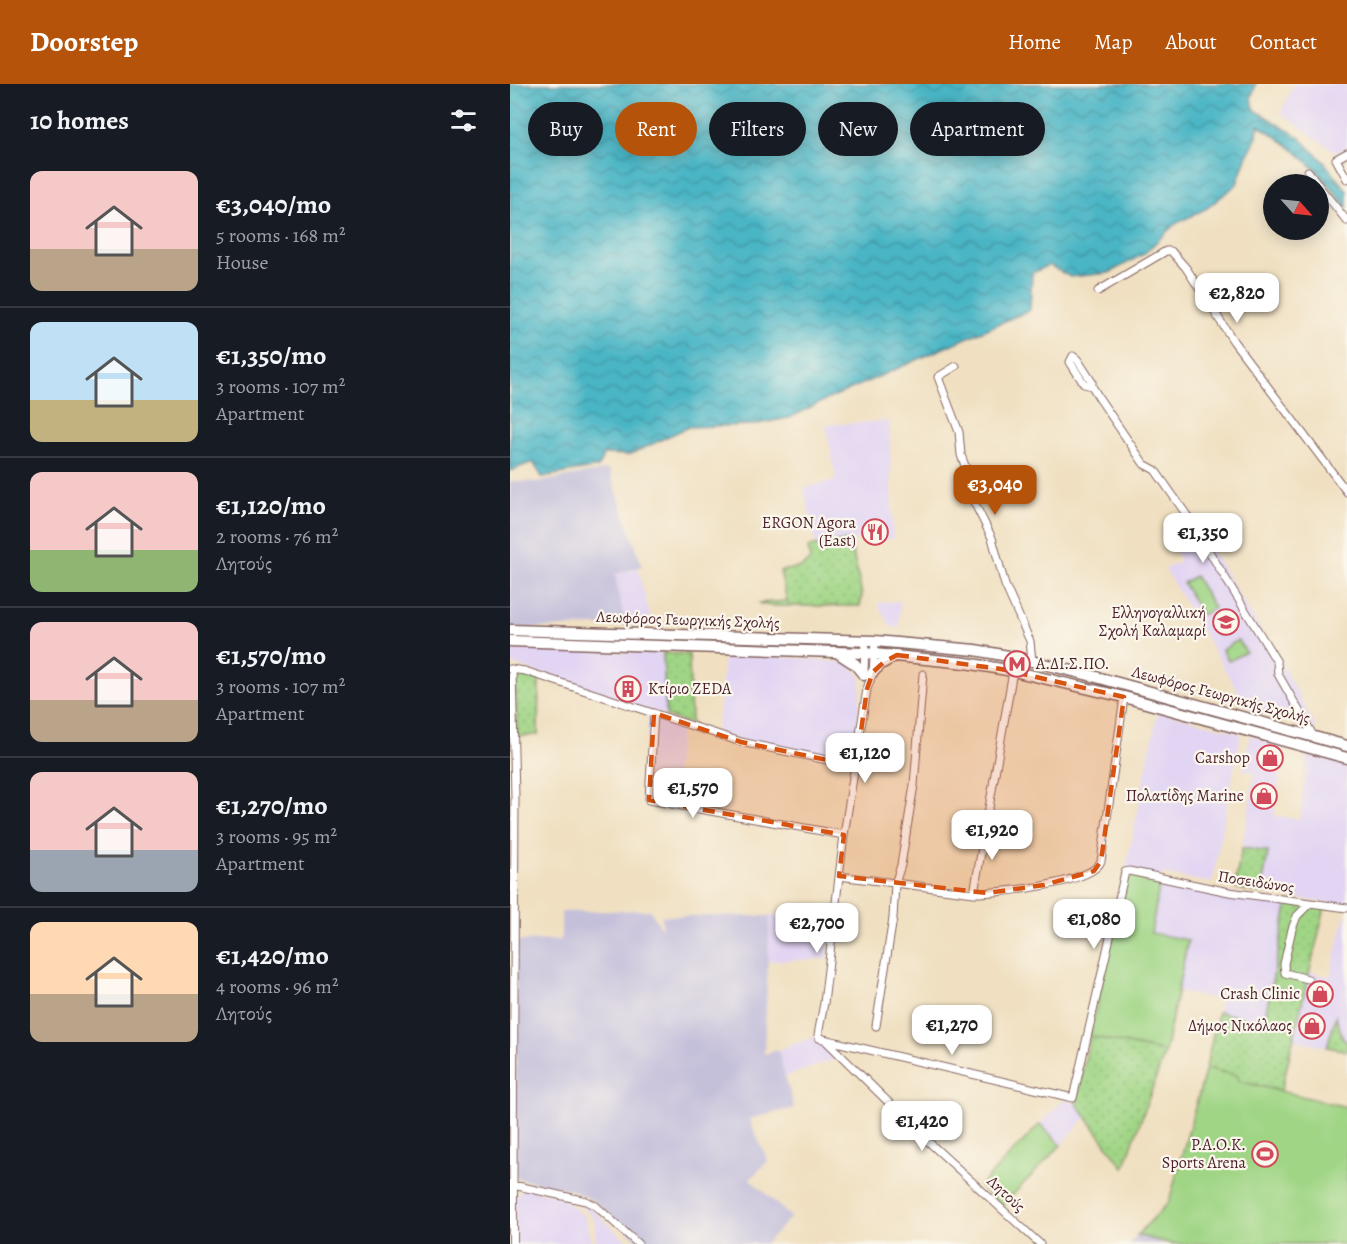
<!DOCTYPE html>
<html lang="en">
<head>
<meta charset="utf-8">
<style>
  body { margin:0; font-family:Alegreya,serif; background:#20242c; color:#f1f3f6; height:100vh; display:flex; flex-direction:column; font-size:22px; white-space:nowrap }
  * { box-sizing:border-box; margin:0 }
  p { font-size:20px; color:#9ea1a6 }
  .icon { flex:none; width:33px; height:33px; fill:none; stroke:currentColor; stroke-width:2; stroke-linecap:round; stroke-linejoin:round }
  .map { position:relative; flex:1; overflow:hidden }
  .panel { display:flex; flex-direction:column; background:#171b24; width:510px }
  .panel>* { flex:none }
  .hud { position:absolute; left:18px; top:18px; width:570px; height:54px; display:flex; gap:12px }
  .needle { width:39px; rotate:117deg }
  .controls { position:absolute; left:753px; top:90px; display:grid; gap:12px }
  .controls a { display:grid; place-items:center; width:66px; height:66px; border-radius:50%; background:#171b24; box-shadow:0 3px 15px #0003; font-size:30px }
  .price { position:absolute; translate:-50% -51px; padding:0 14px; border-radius:12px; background:#fff; color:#222; font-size:20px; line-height:39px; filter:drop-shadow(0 2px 3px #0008) }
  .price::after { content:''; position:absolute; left:50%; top:36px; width:18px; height:14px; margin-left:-9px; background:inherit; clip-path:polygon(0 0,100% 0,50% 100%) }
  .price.current { background:#b45309; color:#fff }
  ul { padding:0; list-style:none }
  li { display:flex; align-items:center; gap:18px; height:150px; padding:0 30px }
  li+li { border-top:2px solid #363941 }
  li span { display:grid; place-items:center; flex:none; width:168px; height:120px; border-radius:12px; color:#555 }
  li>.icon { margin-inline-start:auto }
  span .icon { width:72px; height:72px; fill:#fffc; stroke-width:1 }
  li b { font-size:26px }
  h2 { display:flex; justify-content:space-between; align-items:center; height:72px; padding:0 30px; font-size:26px }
  .pill { padding:0 21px; border-radius:27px; background:#171b24; box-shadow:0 3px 15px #0003; font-size:21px; line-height:54px }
  .pill.current { background:#b45309; color:#fff }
  header { display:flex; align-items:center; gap:36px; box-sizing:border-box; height:84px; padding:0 30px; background:#b45309; color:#fff }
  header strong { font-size:28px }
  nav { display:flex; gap:33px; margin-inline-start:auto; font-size:21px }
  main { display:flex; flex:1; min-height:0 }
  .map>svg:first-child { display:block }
  .built { fill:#e2d4f3 }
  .industrial { fill:#c5c0da }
  .grass { fill:url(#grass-dots); stroke:#757a58; stroke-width:1.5 }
  .pitch { fill:#a0d585; stroke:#757a58; stroke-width:1.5 }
  .water { fill:url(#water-waves); stroke:#4a6a78; stroke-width:1.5 }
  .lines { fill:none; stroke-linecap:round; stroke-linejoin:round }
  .minor-casing { stroke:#846360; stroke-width:9 }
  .tertiary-casing { stroke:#846360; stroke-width:10 }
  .primary-casing { stroke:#846360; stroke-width:13 }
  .minor { stroke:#fff; stroke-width:7 }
  .tertiary { stroke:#fff; stroke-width:8 }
  .primary { stroke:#fff; stroke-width:10 }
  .marked { fill:#d8530f; fill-opacity:0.2; stroke:#d8530f; stroke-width:4.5; stroke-dasharray:12 8; stroke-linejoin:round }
  .labels { text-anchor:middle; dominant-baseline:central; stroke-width:4.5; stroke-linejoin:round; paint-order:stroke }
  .poi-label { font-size:16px; fill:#4a1f2b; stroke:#fbf7ec; text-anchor:end }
  .street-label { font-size:16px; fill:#4a1f2b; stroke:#fbf7ec }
</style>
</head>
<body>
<header>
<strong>Doorstep</strong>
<nav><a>Home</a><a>Map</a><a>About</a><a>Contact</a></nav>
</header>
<main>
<section class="panel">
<h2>10 homes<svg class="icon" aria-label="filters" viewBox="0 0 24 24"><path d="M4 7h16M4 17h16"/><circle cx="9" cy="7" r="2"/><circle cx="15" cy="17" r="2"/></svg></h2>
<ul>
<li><span style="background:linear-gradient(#f6c9c9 65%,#b9a48a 0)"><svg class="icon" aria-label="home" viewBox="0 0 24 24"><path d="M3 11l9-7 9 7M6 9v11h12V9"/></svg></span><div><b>€3,040/mo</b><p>5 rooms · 168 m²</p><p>House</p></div></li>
<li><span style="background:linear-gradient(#bfe0f5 65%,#c2b280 0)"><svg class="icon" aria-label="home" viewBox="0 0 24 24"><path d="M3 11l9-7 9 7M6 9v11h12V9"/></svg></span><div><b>€1,350/mo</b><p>3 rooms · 107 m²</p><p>Apartment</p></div></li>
<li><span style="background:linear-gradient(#f6c9c9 65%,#8fb573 0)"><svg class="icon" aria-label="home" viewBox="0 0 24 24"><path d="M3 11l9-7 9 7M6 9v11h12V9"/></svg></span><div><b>€1,120/mo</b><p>2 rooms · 76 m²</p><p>Λητούς</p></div></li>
<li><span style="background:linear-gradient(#f6c9c9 65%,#b9a48a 0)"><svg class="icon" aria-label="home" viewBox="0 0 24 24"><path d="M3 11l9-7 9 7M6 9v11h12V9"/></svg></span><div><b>€1,570/mo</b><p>3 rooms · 107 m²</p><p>Apartment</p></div></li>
<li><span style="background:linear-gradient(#f6c9c9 65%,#9aa5b1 0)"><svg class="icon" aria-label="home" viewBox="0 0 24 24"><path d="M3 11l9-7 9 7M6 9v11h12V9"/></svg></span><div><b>€1,270/mo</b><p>3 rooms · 95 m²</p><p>Apartment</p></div></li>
<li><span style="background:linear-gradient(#ffd9b3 60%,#b9a48a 0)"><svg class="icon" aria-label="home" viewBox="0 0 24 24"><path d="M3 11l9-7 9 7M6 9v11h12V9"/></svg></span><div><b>€1,420/mo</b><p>4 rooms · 96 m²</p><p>Λητούς</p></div></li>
</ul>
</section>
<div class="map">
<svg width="837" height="1160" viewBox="0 0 837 1160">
  <defs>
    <pattern id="grass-dots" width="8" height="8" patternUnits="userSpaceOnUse" patternTransform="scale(1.5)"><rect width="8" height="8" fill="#a0d585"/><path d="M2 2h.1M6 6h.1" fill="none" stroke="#8bb673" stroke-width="1.8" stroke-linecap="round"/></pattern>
    <pattern id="water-waves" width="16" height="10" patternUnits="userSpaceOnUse" patternTransform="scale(1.5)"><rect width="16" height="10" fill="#49b5c5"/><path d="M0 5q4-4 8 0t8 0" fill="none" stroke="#3f93a0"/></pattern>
  </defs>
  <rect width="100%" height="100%" fill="#fbf7ec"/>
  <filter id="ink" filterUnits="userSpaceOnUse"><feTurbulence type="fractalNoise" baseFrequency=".0167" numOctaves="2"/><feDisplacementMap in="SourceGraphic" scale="12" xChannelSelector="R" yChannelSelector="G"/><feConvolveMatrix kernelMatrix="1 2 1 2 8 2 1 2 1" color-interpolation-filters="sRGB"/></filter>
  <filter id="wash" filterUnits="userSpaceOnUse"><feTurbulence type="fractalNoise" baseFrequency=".008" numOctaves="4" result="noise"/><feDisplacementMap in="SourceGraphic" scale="24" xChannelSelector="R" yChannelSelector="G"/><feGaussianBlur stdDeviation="1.35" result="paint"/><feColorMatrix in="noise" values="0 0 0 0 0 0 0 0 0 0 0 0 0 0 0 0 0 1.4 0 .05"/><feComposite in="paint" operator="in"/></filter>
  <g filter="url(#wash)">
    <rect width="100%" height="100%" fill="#f0e0c1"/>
    <path class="built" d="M784,0H837V63L827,69L771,29Z
      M379,337L383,455L340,456L306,461L294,404L326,396L316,341Z
      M688,444L777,590L807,646L739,626L655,485L670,477L661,460Z
      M128,484L142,541H115L105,490Z
      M390,517L389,544L381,543L367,519Z
      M0,565L153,569L156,632L8,582L0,578Z
      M214,571L288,574L338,579L349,590L351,599L344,680L279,667V662L241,658L206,649L211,614Z
      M648,627L731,649L702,799L652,790L650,798L778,818L754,938L708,928L710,916L667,907L678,857L641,849L650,798L616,785Z
      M138,632L171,642L162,718L136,715Z
      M740,651L774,660L764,732L790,735L798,667L837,679V822L751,809L758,768L732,764L745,688L733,686Z
      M837,826V958L833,955L825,933L817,963L783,955L799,888L820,893Z
      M322,830L317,875L258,877L260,832Z
      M305,953L328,974L275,993L268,966Z
      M555,1015L565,1019L576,1033L551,1061L530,1040Z
      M14,1104L48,1112L60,1120L75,1133L82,1160H6L5,1113Z
      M67,1118L77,1120L120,1160H86L85,1138L80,1130Z"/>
    <path class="industrial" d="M99,385L132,482L105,490L115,541L0,545V397L30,398Z
      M140,826L152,845V832H260L254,970L268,966L284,1024L239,1035L258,1077L240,1095L281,1133L255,1160H132L84,1117L63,1107L6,1094V857L51,856V828Z
      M627,1151L655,1160H619Z"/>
    <path class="grass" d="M340,456L352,511L350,522H260L248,519L277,517L270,487L292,483L300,476L298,463Z
      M153,569L179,570L181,640L156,632Z
      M5,588L29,595L28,651L7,652Z
      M732,764L758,768L751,809L724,804Z
      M778,818L815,823L771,1007L728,997V992L696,984L708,928L754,938Z
      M826,932L833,955L837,958V967L817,963Z
      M580,952L655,968L614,1084L566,1019Z"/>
    <path class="pitch" d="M685,492L704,524L692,531L673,499Z
      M709,534L717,547L709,552L701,539Z
      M728,556L736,568L719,577L712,566Z
      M616,785L643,793L650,798L641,849L678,856L655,968L580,952Z
      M696,984L728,992V997L837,1023V1160H662L627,1151L659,1118Z
      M530,1040L551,1061L492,1122L470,1102Z"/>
    <path class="water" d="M0,0H746L741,15L745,26L789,53L814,78L837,107V124C808,86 790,66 748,41L747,53L736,74L727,100L697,124L665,140L634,170L599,189L560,193L539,181L522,189L520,226L309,319L279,334L242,341L178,343L119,371L94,370L88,383L32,393L23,378L0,387Z"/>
  </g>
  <g filter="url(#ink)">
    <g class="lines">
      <g class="minor-casing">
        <path id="minor" d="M837,69L826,75L837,95
          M798,87L808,100
          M808,101L837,137
          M588,207L656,167H661L676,184L724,258L837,408
          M446,282L428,293L449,348L451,371L460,395L462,414L482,454L495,501L520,557L522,577
          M582,302L574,300L560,278L563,272L567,275L582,298V302L589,314L634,380L645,386L676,430L767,578L768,590L804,653
          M365,557L363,588L357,605L334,751L314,919L308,951L309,954L563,1014L615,788L619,787L719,808L837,824
          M0,585L15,587L231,658L346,682
          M2,585L5,713L3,1101L76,1117L86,1122L128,1160
          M354,590L355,556
          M144,629L139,716L334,751
          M329,792L464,809L503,587
          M464,809C488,809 583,800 591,777L614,613
          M798,895L775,889L774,880L782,845L787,832L799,820
          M366,942L383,834L385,800L391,781L404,701L413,590
          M316,957L422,1061L530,1160"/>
      </g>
      <g class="tertiary-casing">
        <path id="tertiary" d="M0,1100L3,1101V1160"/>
      </g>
      <g class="primary-casing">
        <path id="primary" d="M0,546L365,557L465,566L509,574L579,591L837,662
          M0,557L354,569L456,579L503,587L614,613L837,674
          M328,569L345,580L354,591
          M363,588L371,580L387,571"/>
      </g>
      <use href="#minor" class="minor"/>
      <use href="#tertiary" class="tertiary"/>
      <use href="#primary" class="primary"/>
    </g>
  </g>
  <path class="marked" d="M387,571L491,585L614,613L591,777L584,787L534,801L477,809L329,792L334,751L139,716L144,629L231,658L346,682L357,605L363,588L374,578Z"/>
  <defs>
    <g id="restaurant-ring" transform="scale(1.35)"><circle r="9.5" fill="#fbf7ec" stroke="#d1495b" stroke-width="1.5"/><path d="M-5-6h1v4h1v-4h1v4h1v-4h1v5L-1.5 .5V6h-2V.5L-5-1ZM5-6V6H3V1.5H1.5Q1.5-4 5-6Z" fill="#d1495b"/></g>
    <g id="school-ring" transform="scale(1.35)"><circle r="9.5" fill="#fbf7ec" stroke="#d1495b" stroke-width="1.5"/><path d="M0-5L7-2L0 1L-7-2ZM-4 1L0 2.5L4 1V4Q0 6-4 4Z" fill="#d1495b"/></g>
    <g id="metro-ring" transform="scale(1.35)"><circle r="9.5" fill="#fbf7ec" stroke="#d1495b" stroke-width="1.5"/><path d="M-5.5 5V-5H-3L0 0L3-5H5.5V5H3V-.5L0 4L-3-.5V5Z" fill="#d1495b"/></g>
    <g id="building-ring" transform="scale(1.35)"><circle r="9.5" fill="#fbf7ec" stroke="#d1495b" stroke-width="1.5"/><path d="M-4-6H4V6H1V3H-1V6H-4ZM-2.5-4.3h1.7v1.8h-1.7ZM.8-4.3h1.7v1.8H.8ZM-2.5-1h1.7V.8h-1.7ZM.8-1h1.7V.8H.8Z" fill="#d1495b"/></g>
    <g id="shop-ring" transform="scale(1.35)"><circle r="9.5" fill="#fbf7ec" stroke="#d1495b" stroke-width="1.5"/><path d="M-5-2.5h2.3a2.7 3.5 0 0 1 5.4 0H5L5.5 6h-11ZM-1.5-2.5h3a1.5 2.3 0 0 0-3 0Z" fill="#d1495b"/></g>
    <g id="stadium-ring" transform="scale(1.35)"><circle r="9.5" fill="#fbf7ec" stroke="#d1495b" stroke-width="1.5"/><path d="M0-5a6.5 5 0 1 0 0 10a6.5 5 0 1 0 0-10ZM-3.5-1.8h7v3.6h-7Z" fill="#d1495b"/></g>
  </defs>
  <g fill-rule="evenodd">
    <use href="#restaurant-ring" x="365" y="448"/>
    <use href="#school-ring" x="716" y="538"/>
    <use href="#metro-ring" x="507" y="580"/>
    <use href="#building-ring" x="118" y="605"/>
    <use href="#shop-ring" x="760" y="674"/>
    <use href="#shop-ring" x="754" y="712"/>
    <use href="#shop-ring" x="810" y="910"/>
    <use href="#shop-ring" x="802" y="942"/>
    <use href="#stadium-ring" x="755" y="1070"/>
  </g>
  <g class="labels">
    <g class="poi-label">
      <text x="346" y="439">ERGON Agora<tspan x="346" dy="18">(East)</tspan></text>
      <text x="696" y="529">Ελληνογαλλική<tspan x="696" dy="18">Σχολή Καλαμαρί</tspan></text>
      <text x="526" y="580" text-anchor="start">Α.ΔΙ.Σ.ΠΟ.</text>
      <text x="138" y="605" text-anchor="start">Κτίριο ZEDA</text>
      <text x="740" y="674">Carshop</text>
      <text x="734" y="712">Πολατίδης Marine</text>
      <text x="790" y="910">Crash Clinic</text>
      <text x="782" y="942">Δήμος Νικόλαος</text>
      <text x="736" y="1061">P.A.O.K.<tspan x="736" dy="18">Sports Arena</tspan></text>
    </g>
    <g class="street-label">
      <text transform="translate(178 536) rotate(2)">Λεωφόρος Γεωργικής Σχολής</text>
      <text transform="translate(711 611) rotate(15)">Λεωφόρος Γεωργικής Σχολής</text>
      <text transform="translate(746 798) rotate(9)">Ποσειδώνος</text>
      <text transform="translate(496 1110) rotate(43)">Λητούς</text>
    </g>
  </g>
</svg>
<div class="controls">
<a><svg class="needle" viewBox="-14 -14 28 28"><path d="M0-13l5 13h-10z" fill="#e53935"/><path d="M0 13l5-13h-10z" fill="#9ea1a6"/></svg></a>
</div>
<b class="price" style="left:727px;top:240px">€2,820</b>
<b class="price current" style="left:485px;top:432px">€3,040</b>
<b class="price" style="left:693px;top:480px">€1,350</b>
<b class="price" style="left:355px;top:700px">€1,120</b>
<b class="price" style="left:183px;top:735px">€1,570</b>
<b class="price" style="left:482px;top:777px">€1,920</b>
<b class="price" style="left:584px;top:866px">€1,080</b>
<b class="price" style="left:307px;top:870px">€2,700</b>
<b class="price" style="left:442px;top:972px">€1,270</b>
<b class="price" style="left:412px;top:1068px">€1,420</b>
<div class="hud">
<a class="pill">Buy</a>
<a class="pill current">Rent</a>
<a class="pill">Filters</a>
<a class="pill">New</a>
<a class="pill">Apartment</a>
</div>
</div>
</main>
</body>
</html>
